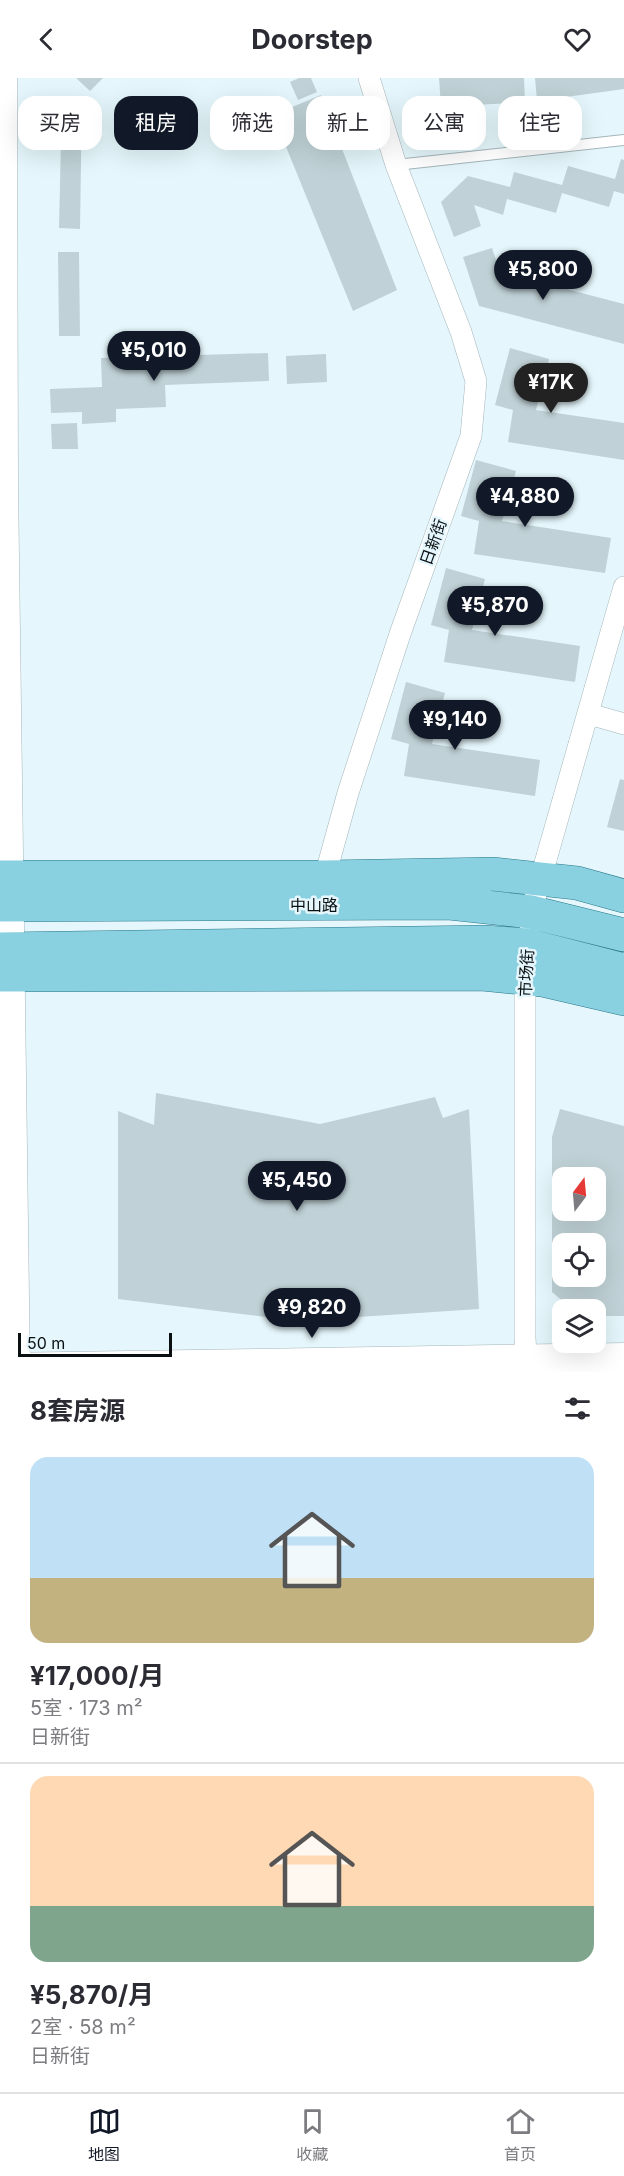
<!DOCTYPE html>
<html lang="zh">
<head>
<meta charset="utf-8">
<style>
  body { margin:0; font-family:Inter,"Noto Sans SC",sans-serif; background:#f2f2f3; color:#2b2b33; height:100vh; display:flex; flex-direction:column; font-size:22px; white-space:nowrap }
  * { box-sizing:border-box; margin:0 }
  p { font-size:20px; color:#7c7c81 }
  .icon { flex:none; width:33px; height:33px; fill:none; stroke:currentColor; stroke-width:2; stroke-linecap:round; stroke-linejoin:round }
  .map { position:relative; height:1294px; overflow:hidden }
  .panel { display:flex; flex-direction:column; background:#fff; flex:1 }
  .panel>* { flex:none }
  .top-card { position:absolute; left:18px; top:18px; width:588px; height:54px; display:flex; gap:12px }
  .needle { width:39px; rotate:16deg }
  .buttons { position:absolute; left:552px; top:1089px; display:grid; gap:12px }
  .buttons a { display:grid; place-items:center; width:54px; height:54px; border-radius:12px; background:#fff; box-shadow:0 6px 24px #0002; font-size:30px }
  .scale { position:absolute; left:18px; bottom:15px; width:154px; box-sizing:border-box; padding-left:6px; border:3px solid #0a1012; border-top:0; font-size:16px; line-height:21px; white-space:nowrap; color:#0a1012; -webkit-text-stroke:4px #e5f7fc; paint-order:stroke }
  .price { position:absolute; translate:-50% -51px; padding:0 14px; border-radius:21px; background:#111827; color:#fff; font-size:20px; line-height:39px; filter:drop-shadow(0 2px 3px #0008) }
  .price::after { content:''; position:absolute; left:50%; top:36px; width:18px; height:14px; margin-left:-9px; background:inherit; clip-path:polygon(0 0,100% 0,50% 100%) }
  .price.current { background:#222; color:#fff }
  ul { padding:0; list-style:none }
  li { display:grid; align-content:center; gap:12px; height:318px; padding:0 30px }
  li+li { border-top:2px solid #e1e1e2 }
  li span { display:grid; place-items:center; height:186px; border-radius:18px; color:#555 }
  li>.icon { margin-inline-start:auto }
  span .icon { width:108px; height:108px; fill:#fffc; stroke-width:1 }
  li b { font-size:26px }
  h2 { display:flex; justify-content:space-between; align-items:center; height:72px; padding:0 30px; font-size:26px }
  .pill { padding:0 21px; border-radius:18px; background:#fff; box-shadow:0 6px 24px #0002; font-size:21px; line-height:54px }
  .pill.current { background:#111827; color:#fff }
  header { display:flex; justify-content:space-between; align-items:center; height:78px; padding:0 30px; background:#fff; font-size:27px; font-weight:700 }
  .dock { display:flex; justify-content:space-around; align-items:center; height:84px; border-top:2px solid #e1e1e2; background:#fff; font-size:16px; color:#7c7c81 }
  .dock a { display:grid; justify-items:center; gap:3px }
  .dock .current { color:#111827 }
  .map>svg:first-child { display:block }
  .building { fill:#c0d2d7; fill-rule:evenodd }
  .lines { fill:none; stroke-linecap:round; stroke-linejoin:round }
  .service-casing { stroke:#a5b6bb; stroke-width:12 }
  .minor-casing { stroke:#a5b6bb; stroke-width:22 }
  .secondary-casing { stroke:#a5b6bb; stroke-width:33 }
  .primary-casing { stroke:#2a798b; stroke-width:34 }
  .service { stroke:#fff; stroke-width:10 }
  .minor { stroke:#fff; stroke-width:21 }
  .secondary { stroke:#fff; stroke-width:32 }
  .primary { stroke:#89d0e0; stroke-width:33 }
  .labels { text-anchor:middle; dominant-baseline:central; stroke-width:5; stroke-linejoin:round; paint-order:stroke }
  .street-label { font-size:16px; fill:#0a1012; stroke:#e5f7fc }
</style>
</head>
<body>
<header><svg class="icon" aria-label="back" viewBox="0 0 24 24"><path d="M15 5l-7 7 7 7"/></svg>Doorstep<svg class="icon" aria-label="heart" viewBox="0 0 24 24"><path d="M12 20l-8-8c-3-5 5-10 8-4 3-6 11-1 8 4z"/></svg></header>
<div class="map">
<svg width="624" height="1294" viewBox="0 0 624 1294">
  <rect width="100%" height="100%" fill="#e5f7fc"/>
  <path class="building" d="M76,0H103L90,13Z
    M299,0H311L317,14L298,22L290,4Z
    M439,0H524L525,24L441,29Z
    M535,0H624V11L537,23Z
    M321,17L397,212L353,233L273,37Z
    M62,18H82L80,151L59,150Z
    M621,81L624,82V116L614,113L609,129L562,115L556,135L507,121L503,137L474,127L481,148L454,159L441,124L468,98L510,109L514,94L562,107L568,88L615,101Z
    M492,170L500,194L624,226V266L479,228L463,179Z
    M58,174H79L80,258H59Z
    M510,270L549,281L536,332L624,345V382L508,364L513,332L495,327Z
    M268,275L269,303L165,307L166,329L116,331V344L82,346V334L51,335L50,311L102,309L101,280Z
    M326,276L327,304L287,306L286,278Z
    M77,345L78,371H52L51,346Z
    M476,382L516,393L502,443L611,460L605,495L474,476L479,443L461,438Z
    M446,490L485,501L472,552L580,568L575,604L444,584L449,552L431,547Z
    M406,604L445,615L432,666L540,682L535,718L404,698L409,666L391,661Z
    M620,701L624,702V753L607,749Z
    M156,1015L320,1046L435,1019L443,1040L469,1031L479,1231L298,1243L118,1221V1033L154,1047Z
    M560,1031L624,1048V1238H596V1232H573L552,1214V1059ZM562,1100H596V1132H562ZM562,1166H596V1198H562Z"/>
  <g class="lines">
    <g class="service-casing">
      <path id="service" d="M396,87L624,62"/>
    </g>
    <g class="minor-casing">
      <path id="minor" d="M589,636L624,646
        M322,809L348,715L400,556L471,358L476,303L461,254L396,87L369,0
        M530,847L531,834L624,509
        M525,890V1260L527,1293"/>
    </g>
    <g class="secondary-casing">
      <path id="secondary" d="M1,0L2,406L14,1294
        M0,1291L624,1281"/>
    </g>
    <g class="primary-casing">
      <path id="primary" d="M0,799H324L493,796L577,805L624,818
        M0,827L449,825L531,834L624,857
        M0,871L485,864L527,867L624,892
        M0,897L482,896L542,902L624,921"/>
    </g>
    <use href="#service" class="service"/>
    <use href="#minor" class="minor"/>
    <use href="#secondary" class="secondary"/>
    <use href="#primary" class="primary"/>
  </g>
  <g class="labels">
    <g class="street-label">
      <text transform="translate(433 464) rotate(-70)">日新街</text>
      <text x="314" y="827">中山路</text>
      <text transform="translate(526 895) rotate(-87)">市场街</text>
    </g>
  </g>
</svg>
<div class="buttons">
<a><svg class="needle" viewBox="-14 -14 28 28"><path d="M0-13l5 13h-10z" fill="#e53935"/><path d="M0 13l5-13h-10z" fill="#7c7c81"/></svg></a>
<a><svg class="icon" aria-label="locate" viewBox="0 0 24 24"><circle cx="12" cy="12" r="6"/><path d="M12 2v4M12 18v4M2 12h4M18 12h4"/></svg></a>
<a><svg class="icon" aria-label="layers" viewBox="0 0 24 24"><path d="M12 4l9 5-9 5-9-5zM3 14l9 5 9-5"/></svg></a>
</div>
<div class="scale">50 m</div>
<b class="price" style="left:543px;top:223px">¥5,800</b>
<b class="price" style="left:154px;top:304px">¥5,010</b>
<b class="price current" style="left:551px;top:336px">¥17K</b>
<b class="price" style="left:525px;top:450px">¥4,880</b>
<b class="price" style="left:495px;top:559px">¥5,870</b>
<b class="price" style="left:455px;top:673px">¥9,140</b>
<b class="price" style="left:297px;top:1134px">¥5,450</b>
<b class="price" style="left:312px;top:1261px">¥9,820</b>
<div class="top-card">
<a class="pill">买房</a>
<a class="pill current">租房</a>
<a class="pill">筛选</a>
<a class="pill">新上</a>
<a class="pill">公寓</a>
<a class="pill">住宅</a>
</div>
</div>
<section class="panel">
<h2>8套房源<svg class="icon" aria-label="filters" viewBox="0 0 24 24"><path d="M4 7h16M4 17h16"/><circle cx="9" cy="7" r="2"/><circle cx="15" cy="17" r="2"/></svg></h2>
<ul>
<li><span style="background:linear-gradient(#bfe0f5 65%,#c2b280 0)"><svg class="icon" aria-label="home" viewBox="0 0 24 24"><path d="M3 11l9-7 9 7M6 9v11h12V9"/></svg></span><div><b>¥17,000/月</b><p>5室 · 173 m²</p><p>日新街</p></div></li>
<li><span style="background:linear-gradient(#ffd9b3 70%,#7fa58c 0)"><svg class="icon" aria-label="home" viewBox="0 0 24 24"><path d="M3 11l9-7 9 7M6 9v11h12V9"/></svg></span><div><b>¥5,870/月</b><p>2室 · 58 m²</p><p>日新街</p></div></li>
</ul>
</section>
<nav class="dock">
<a class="current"><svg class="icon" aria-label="map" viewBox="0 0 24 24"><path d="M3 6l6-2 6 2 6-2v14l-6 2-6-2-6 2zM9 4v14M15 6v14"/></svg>地图</a>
<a><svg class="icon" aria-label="saved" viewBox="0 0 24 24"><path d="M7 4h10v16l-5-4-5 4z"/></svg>收藏</a>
<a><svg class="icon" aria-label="home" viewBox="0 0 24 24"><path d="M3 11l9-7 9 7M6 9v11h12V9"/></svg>首页</a>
</nav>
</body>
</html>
